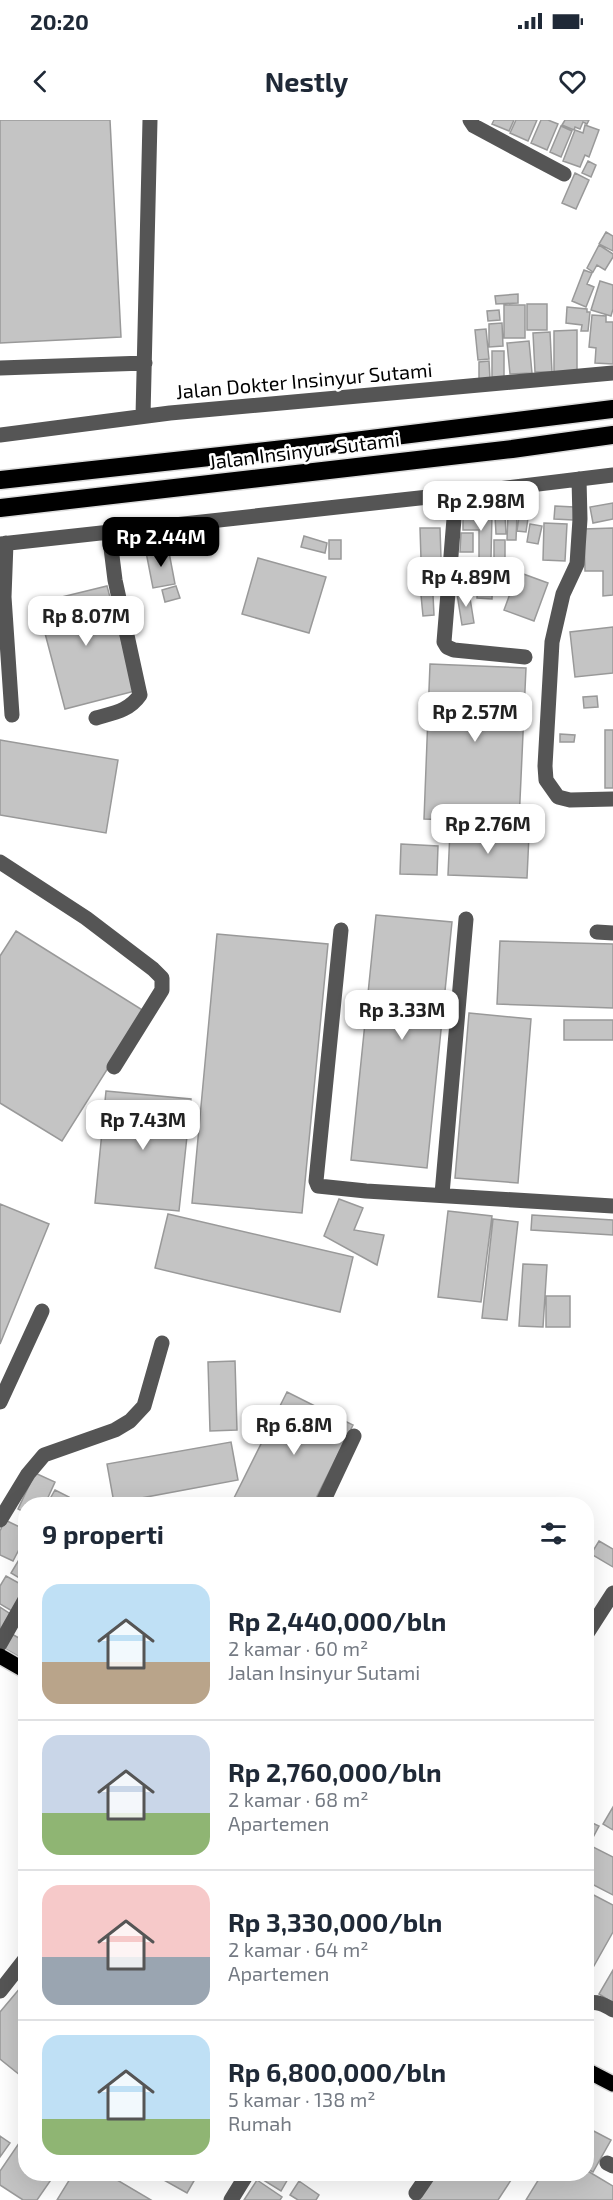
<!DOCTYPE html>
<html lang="id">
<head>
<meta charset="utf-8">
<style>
  body { margin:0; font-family:"Exo 2",sans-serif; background:#f2f2f3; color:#1f2937; height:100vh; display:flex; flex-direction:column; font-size:22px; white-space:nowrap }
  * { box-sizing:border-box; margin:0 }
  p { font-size:20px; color:#747a83 }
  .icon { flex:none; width:33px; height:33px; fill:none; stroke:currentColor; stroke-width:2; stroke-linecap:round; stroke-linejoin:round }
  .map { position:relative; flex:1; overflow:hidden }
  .details { position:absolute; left:18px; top:1377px; width:576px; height:684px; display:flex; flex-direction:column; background:#fff; border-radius:24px; box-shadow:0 6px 24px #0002 }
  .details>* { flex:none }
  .price { position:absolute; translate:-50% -51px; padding:0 14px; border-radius:12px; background:#fff; color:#222; font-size:20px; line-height:39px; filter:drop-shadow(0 2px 3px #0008) }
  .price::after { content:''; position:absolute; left:50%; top:36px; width:18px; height:14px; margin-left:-9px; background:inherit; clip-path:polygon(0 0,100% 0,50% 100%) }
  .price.selected { background:#000; color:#fff }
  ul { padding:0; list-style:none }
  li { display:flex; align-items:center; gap:18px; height:150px; padding:0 24px }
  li+li { border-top:2px solid #e0e1e3 }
  li span { display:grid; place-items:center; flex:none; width:168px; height:120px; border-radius:18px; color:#555 }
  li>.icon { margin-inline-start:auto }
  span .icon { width:72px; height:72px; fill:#fffc; stroke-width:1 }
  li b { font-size:26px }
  h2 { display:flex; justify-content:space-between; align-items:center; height:72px; padding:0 24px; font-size:26px }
  .status { display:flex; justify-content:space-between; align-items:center; height:42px; padding:0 30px; background:#fff; direction:ltr }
  .status svg { height:16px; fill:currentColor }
  header { display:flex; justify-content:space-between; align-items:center; height:78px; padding:0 24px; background:#fff; font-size:27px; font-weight:700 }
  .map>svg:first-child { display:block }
  .building { fill:#c4c4c4; stroke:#999; stroke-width:1.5 }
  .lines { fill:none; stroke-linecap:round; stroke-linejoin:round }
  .major-casing { stroke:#dbdbdb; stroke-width:18 }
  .highway-casing { stroke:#dbdbdb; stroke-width:21 }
  .minor { stroke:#555; stroke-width:15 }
  .major { stroke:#000; stroke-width:15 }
  .highway { stroke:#000; stroke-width:18 }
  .labels { text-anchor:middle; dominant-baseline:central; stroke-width:5; stroke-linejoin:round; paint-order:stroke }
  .street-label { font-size:20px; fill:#000; stroke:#fff }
</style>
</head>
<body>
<div class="status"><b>20:20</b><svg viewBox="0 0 49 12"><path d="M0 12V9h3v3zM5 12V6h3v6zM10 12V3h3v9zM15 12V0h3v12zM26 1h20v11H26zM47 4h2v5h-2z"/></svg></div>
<header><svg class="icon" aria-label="back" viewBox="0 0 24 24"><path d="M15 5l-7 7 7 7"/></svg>Nestly<svg class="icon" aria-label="heart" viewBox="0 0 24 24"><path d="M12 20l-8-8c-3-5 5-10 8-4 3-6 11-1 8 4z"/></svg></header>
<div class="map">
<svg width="613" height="2080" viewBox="0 0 613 2080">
  <rect width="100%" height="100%" fill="#fff"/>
  <path class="building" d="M0,0H110L121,217L0,223Z
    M494,0H514L509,11L492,4Z
    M516,0H537L528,21L510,13Z
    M541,0H548L558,4L547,30L531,23Z
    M565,0H589L587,4L583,2L580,9L575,7L574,10L562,5Z
    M585,5L599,10L589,37L585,35L580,47L563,41L575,10L583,13Z
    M561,6L572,11L561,37L550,32Z
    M588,41L596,45L591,57L582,53Z
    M575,53L589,60L576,89L562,83Z
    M606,112L613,116V131L599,124Z
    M599,125L613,134V137L605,150L597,145L593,152L587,148Z
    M584,150L592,153L587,164L594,167L586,187L572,181Z
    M600,161L613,165V189L611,196L591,190Z
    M518,174V183L496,184L495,176Z
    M527,184H547V210H527Z
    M504,185H525V218H504Z
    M567,187L587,189V192H590L588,211H581L582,205L566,203Z
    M499,190L500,200L488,201L487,191Z
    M592,195L606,196V202H613V244L595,243L596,228L589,227Z
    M502,203L503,226L489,227V204Z
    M486,209L489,239L478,240L475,210Z
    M577,210V252H554V211Z
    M550,212L552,252H535L533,213Z
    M529,221L532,253L510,254L507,223Z
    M492,231H504V257H492Z
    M489,241L490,259H479V242Z
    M613,383V399L593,403L590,387Z
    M555,386L574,387L573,400L554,399Z
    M463,394L492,395L491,438H479V410H463Z
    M508,394H517L516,420H507Z
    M505,395L506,414H496L495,396Z
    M519,397L528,398L526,412L517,411Z
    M544,403L567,404L565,441L543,440Z
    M530,404L542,406L538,424L527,422Z
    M420,408H440L441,438L421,439Z
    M613,408V475L603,476V451H585L584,409Z
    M461,413H473V432H460Z
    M304,416L327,423L325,433L301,427Z
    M329,420H341V439H329Z
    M494,420H505V443H494Z
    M168,427L175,464L153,468L146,432Z
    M258,438L326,457L309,513L242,494Z
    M428,446L447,447L445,470L427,469Z
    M478,447L493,448L492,479L477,478Z
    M518,452L548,463L534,501L504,490Z
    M107,466L135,571L65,589L37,483Z
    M176,466L180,478L165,482L162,470Z
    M469,472L474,503L462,505L457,474Z
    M421,475H433L434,495L423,496Z
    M613,507V553L575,557L570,512Z
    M430,544L526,548L519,702L424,699Z
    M597,576L598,587L584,588L583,577Z
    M605,610H613V668H605Z
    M560,614L575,615L574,622H560Z
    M0,620L118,640L106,713L0,695Z
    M450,711L529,715L527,758L448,755Z
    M401,724L438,726L437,755L400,754Z
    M376,795L452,802L427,1048L351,1040Z
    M16,811L144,891L62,1021L0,983V836Z
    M217,814L328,824L302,1093L192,1083Z
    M500,821L613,824V888L497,884Z
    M469,893L531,899L518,1063L455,1058Z
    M564,900H613V920H564Z
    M106,971L191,979L179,1091L95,1083Z
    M339,1079L363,1088L354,1110L384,1115L377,1145L324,1116Z
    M0,1084L49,1104L0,1224Z
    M448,1091L492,1096L481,1182L438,1177Z
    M168,1094L353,1137L340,1192L155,1148Z
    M532,1095L613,1100V1115L531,1110Z
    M493,1099L518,1102L507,1200L482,1198Z
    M523,1144L547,1145L543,1207L519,1206Z
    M546,1176H570V1207H546Z
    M235,1241L237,1310L210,1311L208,1242Z
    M287,1272L353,1305L313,1384H231Z
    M231,1322L238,1360L114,1383L107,1344Z
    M35,1353L55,1362L45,1384H26V1393L18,1389Z
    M55,1370L69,1377L65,1384H47Z
    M5,1400L26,1410V1416L13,1441L0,1435V1411Z
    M599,1421L613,1429V1447L591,1434Z
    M26,1428V1462L11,1453Z
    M6,1456L26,1467L12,1491L0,1484V1466Z
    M0,1487L12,1495L0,1513Z
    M10,1513L26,1522V1531L21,1538L2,1527Z
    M613,1687V1710L603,1704Z
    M586,1700L599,1706L589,1725L613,1737V1775L586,1761Z
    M586,1771L613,1785V1812L586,1860Z
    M613,1850V1883L599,1874Z
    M26,1861V1960L0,1939V1892Z
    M586,2007L611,2020L593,2052L586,2048Z
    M26,2013V2054H55L37,2080H23L0,2065V2051Z
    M0,2016L10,2023L0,2037Z
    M586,2050L613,2066V2080H526L542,2054H586Z
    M73,2054H107L151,2080H57Z
    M153,2054H198L187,2073Z
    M262,2054H283L289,2057L281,2071L260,2058Z
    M436,2054H515L498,2080H418Z
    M257,2060L282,2077L280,2080H244Z
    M299,2061L319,2075L316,2080H298L290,2075Z"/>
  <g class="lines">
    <g class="major-casing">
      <path id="major" d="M0,1536L26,1551
        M586,1950L613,1964"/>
    </g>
    <g class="highway-casing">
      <path id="highway" d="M0,360L338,323L613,289
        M0,388L512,329L613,315"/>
    </g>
    <path class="minor" d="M470,0L474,6L564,54
      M0,248L145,243
      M143,296L150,0
      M0,315L170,293L613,253
      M579,359L580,399L577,444L563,474L552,522L545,646L546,660L558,677L570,680L613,679
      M456,374L444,522L447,527L454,530L525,537
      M6,423L4,477L12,595
      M0,424L456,374L613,355
      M96,598C113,593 129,591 140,575L115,460L109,412
      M0,742L86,798L153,849L162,858V870L114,947
      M341,810L316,1061L318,1066L366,1071L613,1086
      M597,812L613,813
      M442,1074L466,799
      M0,1282L42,1191
      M322,1384L354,1316
      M0,1400L28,1354L44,1335L115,1310L130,1301L144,1286L162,1223
      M586,1515L613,1473
      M0,1524L26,1478
      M0,1871L26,1838
      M586,1884C596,1880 605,1885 613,1890
      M607,2043L613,2046
      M416,2073L429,2054
      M231,2080L247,2054"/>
    <use href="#major" class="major"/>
    <use href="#highway" class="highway"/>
  </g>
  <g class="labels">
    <g class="street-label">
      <text transform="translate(304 260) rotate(-5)">Jalan Dokter Insinyur Sutami</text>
      <text transform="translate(304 330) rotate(-7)">Jalan Insinyur Sutami</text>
    </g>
  </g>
</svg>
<b class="price" style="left:481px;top:412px">Rp 2.98M</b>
<b class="price selected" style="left:161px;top:448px">Rp 2.44M</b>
<b class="price" style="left:466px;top:488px">Rp 4.89M</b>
<b class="price" style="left:86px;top:527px">Rp 8.07M</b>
<b class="price" style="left:475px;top:623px">Rp 2.57M</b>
<b class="price" style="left:488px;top:735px">Rp 2.76M</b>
<b class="price" style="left:402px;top:921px">Rp 3.33M</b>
<b class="price" style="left:143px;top:1031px">Rp 7.43M</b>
<b class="price" style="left:294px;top:1336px">Rp 6.8M</b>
<section class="details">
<h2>9 properti<svg class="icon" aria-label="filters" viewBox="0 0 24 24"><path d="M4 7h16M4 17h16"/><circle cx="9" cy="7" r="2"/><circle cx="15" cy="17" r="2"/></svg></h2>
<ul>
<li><span style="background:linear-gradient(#bfe0f5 65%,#b9a48a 0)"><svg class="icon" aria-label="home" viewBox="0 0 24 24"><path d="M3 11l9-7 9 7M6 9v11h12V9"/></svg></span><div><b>Rp 2,440,000/bln</b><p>2 kamar · 60 m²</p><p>Jalan Insinyur Sutami</p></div></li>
<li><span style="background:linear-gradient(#c9d6e8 65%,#8fb573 0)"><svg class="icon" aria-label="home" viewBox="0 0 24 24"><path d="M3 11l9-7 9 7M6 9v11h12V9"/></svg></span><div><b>Rp 2,760,000/bln</b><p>2 kamar · 68 m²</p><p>Apartemen</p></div></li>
<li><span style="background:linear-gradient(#f6c9c9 60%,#9aa5b1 0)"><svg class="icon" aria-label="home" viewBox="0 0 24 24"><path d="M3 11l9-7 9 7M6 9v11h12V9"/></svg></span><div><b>Rp 3,330,000/bln</b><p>2 kamar · 64 m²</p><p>Apartemen</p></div></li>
<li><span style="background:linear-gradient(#bfe0f5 70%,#8fb573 0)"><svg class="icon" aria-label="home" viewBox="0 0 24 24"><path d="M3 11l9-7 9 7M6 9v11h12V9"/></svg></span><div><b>Rp 6,800,000/bln</b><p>5 kamar · 138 m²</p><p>Rumah</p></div></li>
</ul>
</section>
</div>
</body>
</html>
